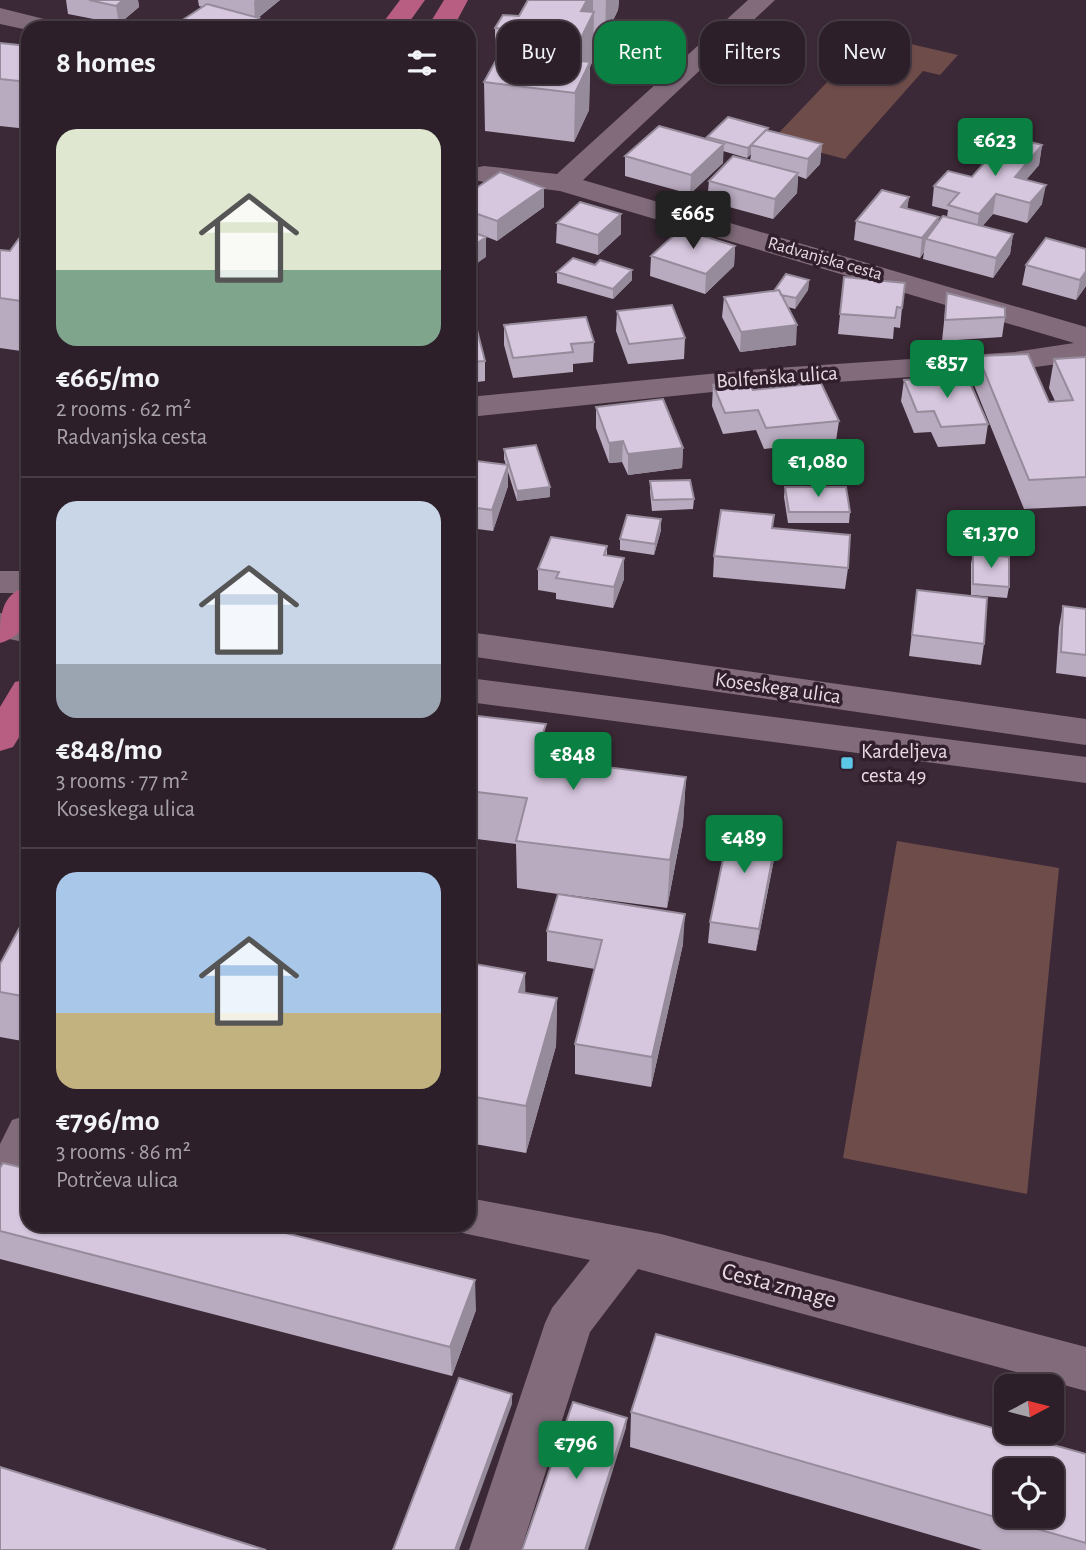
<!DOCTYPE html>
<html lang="en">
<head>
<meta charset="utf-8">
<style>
  body { margin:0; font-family:"Alegreya Sans",sans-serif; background:#352731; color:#f1f3f6; height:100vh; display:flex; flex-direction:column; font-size:26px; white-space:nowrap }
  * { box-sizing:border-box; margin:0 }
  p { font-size:23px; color:#a7a2a8 }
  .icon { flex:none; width:38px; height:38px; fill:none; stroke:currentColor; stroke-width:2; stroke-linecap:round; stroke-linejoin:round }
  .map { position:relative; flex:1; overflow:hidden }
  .details { position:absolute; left:21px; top:21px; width:455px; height:1211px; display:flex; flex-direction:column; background:#2d1f29; border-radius:21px; box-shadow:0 2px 5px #0004,0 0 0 2px #483d46 }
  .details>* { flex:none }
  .banner { position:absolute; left:497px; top:21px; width:483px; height:63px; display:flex; gap:14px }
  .needle { width:46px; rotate:83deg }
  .buttons { position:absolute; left:994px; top:1374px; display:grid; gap:14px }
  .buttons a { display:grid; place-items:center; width:70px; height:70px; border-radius:14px; background:#2d1f29; box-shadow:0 2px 5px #0004,0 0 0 2px #483d46; font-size:35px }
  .price { position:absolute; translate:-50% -60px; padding:0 16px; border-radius:7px; background:#0b8043; color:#fff; font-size:23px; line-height:46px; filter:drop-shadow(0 2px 4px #0008) }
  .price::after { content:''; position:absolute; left:50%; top:42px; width:21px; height:16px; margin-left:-10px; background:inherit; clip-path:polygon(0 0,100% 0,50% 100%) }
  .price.on { background:#222; color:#fff }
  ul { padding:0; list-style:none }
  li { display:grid; align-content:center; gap:14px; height:371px; padding:0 35px }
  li+li { border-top:2px solid #483d46 }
  li span { display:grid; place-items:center; height:217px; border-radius:21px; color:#555 }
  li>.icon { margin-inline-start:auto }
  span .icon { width:126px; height:126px; fill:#fffc; stroke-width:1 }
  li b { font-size:30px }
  h2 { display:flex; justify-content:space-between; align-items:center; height:84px; padding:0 35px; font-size:30px }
  .chip { padding:0 24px; border-radius:21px; background:#2d1f29; box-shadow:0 2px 5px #0004,0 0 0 2px #483d46; font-size:24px; line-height:63px }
  .chip.on { background:#0b8043; color:#fff }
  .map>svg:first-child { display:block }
  .green { fill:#6e4c4a }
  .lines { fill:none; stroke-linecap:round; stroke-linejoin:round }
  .minor { fill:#826c7c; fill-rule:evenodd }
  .tertiary { fill:#826c7c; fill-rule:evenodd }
  .primary { fill:#b95e83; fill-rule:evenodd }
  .wall { fill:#b8aabf }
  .shaded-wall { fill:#968b9b }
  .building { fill:#d6c6de; stroke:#968b9b; stroke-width:2; fill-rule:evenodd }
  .poi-dot { fill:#5dc7e8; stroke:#321f2d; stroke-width:2.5 }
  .labels { text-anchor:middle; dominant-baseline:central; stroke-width:7; stroke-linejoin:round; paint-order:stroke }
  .far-street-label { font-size:18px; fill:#e7dae2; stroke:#321f2d }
  .street-label { font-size:21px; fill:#e7dae2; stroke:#321f2d }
  .poi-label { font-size:21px; fill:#e7dae2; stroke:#321f2d; text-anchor:start }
  .near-street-label { font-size:24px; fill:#e7dae2; stroke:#321f2d }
</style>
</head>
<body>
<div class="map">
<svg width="1086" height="1550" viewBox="0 0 1086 1550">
  <rect width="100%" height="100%" fill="#3c2937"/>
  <path class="green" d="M872,35L958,55L940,75L923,71L845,159L772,140Z
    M897,841L1059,868L1027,1194L843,1158Z"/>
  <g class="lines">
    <path class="minor" d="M748,0H775L583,180L1086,327V360L1015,370L761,387L469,417V397L761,369L1015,352L1074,343L560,191L484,182L474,180L470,174L474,168L484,166L557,174Z
      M28,1115V1178L16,1201L0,1207V1144L12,1120Z
      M469,1198L661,1234L1086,1347V1391L638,1269L590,1332L521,1550H469L545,1323L552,1308L590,1260L453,1231L450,1225H469Z"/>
    <path class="tertiary" d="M0,8L60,23L64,28L28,30L0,24Z
      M0,571H28V593H0Z
      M0,613L28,619V643L0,637Z
      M469,632L1086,719V745L469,656Z
      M469,678L1086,757V783L469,702Z"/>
    <path class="primary" d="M400,0H425L405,28H379Z
      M444,0H468L453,28H427Z
      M28,586C28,612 29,635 0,643C0,617 0,594 28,586Z
      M28,679V723L13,747L0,751V707L15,682Z"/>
  </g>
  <path class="wall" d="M66,0H138L139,7L119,24L68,14Z
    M198,0H280L258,18L260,28H182L181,21L202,7L199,6Z
    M528,0H619L618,10L605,37L594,36L593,60L590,67L589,110L574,142L485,131L484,82L495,62V28L519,16Z
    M0,43L28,46V129L0,126Z
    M768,128V130L822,144L820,164L806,179L798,176L797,193L773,219L707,201L709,181L750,161L751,154L747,158L723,151V163L690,194L625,176V156L707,139V137Z
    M1042,145L1039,165L1026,180L1042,204L1027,223L993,214L982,226L1013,234L1010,254L993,278L923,259L924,252L920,258L854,240L856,221L909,197L907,209L938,223L947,217L948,210L932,206L934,186L972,177Z
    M469,193L544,207L497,241L469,230Z
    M621,214V234L598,255L556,243L557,223Z
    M28,226V352L0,348V250L10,251Z
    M735,246L734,266L705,294L650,276L651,256Z
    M1086,249V286L1076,300L1022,285L1026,265Z
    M557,272L632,280L613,299L557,283Z
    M844,277L902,308L900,328L894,327L893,339L838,334Z
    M809,280L808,290L795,309L788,307L796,345L740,352L722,317L724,297L774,291Z
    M947,293L1005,317L1002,337L942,341Z
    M617,311L685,338L684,359L628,364L616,331Z
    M504,325L594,342L593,362L573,364V372L513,378L504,345Z
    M469,331L485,361V381L469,383Z
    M978,356L1049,402L1055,401L1049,388L1054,359L1086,357V506L1024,509L974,385Z
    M904,380L988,424L985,444L938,447L931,432L914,433L901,401Z
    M713,385L753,390L839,421L836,441L764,449L756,430L723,434L712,406Z
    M596,407L683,448L682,468L628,475L622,462L609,463L596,428Z
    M504,449L550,497L517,501L508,472V486L493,531L469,528V460L506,465L504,459Z
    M822,450L863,472L861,483L828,485L820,461Z
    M650,481L694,499L693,509L652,511L650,492Z
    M785,487L850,512L849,523H788L784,497Z
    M773,528L848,568L845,589L713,577L714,556Z
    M661,530L654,555L620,550V539Z
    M607,546V555L624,558V579L613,608L556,599V593L538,590V569Z
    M973,553L1009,587L1007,598L971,595V564Z
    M917,590L984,644L981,665L909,656Z
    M1063,606L1086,609V677L1056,673L1059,627Z
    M469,715L546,736L587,764L686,777L683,824L667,908L561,894L683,944L651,1087L575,1074V1044L595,969L547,961V931L558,894L517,888L516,844L469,838Z
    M778,828L776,849L756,951L708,943L710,922Z
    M28,912V1042L0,1037V964Z
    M469,963L525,993L557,998L556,1046L526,1153L469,1143Z
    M0,1168L476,1310L452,1376L0,1259Z
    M631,1412L1086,1454V1550H982L630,1447Z"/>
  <path class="shaded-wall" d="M123,0H138L139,7L119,24L116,6Z
    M255,0H280L255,20L254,1Z
    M587,0H593V14L594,12L593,60L590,67L589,110L574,142L575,93L581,81V11Z
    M606,0H619L618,10L605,37Z
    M259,18L260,28H245Z
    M566,36V83L554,58Z
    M768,128L767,138L751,145V154L747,158L748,148Z
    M724,144L723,163L690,194L691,175Z
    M822,144L820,164L806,179L808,159Z
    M1042,145L1039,165L1012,196L1015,177Z
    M798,173L797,193L773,219L775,199Z
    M1046,185L1042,204L1027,223L1030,203Z
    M544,188V207L497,241V221Z
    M996,194L993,214L976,234L979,214Z
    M909,197L906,217L901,207Z
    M621,214V234L598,255V235Z
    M939,217L936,237L926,239L924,252L920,258L922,238Z
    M1013,234L1010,254L993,278L996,258Z
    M486,237V257L469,269V249Z
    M735,246L734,266L705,294L706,274Z
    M632,270V280L613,299V289Z
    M1086,271V286L1076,300L1080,280Z
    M809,280L808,290L795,309L796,298Z
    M797,325L796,345L740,352L741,332Z
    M623,441L622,462L609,463V443Z
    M683,448L682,468L628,475V454Z
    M508,465V486L493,531L492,510Z
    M550,487V497L517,501V491Z
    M661,519V530L654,555L655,544Z
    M624,558V579L613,608L614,587Z
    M587,741V789L582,764Z
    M686,777L683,824L667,908L670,860Z
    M778,828L776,849L756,951L759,929Z
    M685,914L683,944L651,1087L652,1057Z
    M525,973L526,1021L519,992Z
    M557,998L556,1046L526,1153V1106Z
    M475,1280L476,1310L452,1376L450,1347Z
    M512,1394V1404L459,1550H455Z
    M627,1418L626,1428L588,1550H585Z"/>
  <path class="building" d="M89,0H123L116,6Z
    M528,0H587L581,11L594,12L581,38L566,36L554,58L590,62L575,93L484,82L513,30L495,28L503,15L519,16Z
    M207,4L259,18L245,28H207L181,21Z
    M0,43L28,46V82L0,79Z
    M728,117L768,128L748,148L707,137Z
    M659,126L724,144L691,175L625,156Z
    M766,130L822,144L808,159L751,145Z
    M1008,136L1042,145L1015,177L1046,185L1030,203L996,194L979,214L948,205L959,193L934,186L948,171L972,177Z
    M733,156L798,173L775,199L709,181Z
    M500,172L544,188L497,221L469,211V193Z
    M882,190L909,197L901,207L939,217L922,238L856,221Z
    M580,202L621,214L598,235L557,223Z
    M943,216L1013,234L996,258L926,239Z
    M28,226V302L0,298V250L10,251Z
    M681,229L735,246L706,274L651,256Z
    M469,231L486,237L469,249Z
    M1046,238L1086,249V271L1080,280L1026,265Z
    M573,258L595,265L600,260L632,270L613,289L557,272Z
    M786,274L809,280L796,298L781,295L779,290L774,291Z
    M844,277L905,283L902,308L897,307L895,318L840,314Z
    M779,290L797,325L741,332L724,297Z
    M947,293L1005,308V317L945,320Z
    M672,305L685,338L629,344L617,311Z
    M586,317L594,342L571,344L573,352L513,358L504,325Z
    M477,330L485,361L469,362V331Z
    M1028,354L1049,402L1073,400L1054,359L1086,357V477L1029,480L978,356Z
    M967,376L988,424L941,427L934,411L917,412L904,380Z
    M749,382L753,390L821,383L839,421L766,428L758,410L725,413L713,385Z
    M663,399L683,448L628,454L623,441L609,443L596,407Z
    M536,445L550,487L517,491L504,449Z
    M855,449L863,472L829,474L822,450Z
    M469,460L508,465L492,510L469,507Z
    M690,480L694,499L653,500L650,481Z
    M785,487H846L850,512H789Z
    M721,510L774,515L772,528L850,535L848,568L714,556Z
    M627,515L661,519L655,544L620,539Z
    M551,537L607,546L604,555L624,558L614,587L556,578L559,572L538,569Z
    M973,553L1009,557V587L973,584Z
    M917,590L987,598L984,644L912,635Z
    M1063,606L1086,609V655L1061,652Z
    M469,715L546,724L542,736L587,741L582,764L686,777L670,860L516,841L527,798L469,791Z
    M731,821L778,828L759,929L710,922Z
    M558,894L685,914L652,1057L575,1044L602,940L547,931Z
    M28,912V997L0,992V964Z
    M469,963L525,973L519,992L557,998L526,1106L469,1096Z
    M3,1163L28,1169V1225H253L475,1280L450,1347L0,1231V1168Z
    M656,1334L1086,1454V1543L631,1412ZM1006,1470H1052V1516H1006Z
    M459,1378L512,1394L455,1550H393Z
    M573,1402L627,1418L585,1550H522Z
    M0,1467L266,1550H0Z"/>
  <rect class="poi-dot" x="840" y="756" width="14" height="14" rx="3.5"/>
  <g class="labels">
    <g class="far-street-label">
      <text transform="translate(825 259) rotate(16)">Radvanjska cesta</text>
    </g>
    <g class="street-label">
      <text transform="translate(777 377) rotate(-4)">Bolfenška ulica</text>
      <text transform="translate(778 688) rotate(8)">Koseskega ulica</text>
    </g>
    <g class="poi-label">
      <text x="861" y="751">Kardeljeva<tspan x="861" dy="24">cesta 49</tspan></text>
    </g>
    <g class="near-street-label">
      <text transform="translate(779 1286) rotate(15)">Cesta zmage</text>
    </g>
  </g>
</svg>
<div class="buttons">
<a><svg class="needle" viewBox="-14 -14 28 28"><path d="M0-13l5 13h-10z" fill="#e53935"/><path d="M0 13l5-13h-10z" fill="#a7a2a8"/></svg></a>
<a><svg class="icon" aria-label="locate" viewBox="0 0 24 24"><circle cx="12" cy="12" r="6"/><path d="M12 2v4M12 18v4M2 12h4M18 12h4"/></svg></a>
</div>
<b class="price" style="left:995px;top:178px">€623</b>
<b class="price on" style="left:693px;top:251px">€665</b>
<b class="price" style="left:947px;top:400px">€857</b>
<b class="price" style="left:818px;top:499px">€1,080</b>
<b class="price" style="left:991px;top:570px">€1,370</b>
<b class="price" style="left:573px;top:792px">€848</b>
<b class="price" style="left:744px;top:875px">€489</b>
<b class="price" style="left:576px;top:1481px">€796</b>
<div class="banner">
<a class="chip">Buy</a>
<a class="chip on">Rent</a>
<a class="chip">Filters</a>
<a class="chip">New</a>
</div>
<section class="details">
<h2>8 homes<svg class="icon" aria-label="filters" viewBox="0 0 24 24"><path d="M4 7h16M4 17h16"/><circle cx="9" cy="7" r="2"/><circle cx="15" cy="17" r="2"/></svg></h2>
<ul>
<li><span style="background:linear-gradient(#dfe7d0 65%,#7fa58c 0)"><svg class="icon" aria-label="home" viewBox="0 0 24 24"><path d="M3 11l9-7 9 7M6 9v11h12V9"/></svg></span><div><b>€665/mo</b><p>2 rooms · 62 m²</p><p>Radvanjska cesta</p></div></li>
<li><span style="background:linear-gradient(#c9d6e8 75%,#9aa5b1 0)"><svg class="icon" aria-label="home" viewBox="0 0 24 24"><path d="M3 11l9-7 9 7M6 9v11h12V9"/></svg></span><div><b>€848/mo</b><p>3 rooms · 77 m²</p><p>Koseskega ulica</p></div></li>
<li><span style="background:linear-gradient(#a9c7e8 65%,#c2b280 0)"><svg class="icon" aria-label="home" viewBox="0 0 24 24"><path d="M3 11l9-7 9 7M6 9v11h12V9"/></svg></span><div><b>€796/mo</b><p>3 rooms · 86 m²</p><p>Potrčeva ulica</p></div></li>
</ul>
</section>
</div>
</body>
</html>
